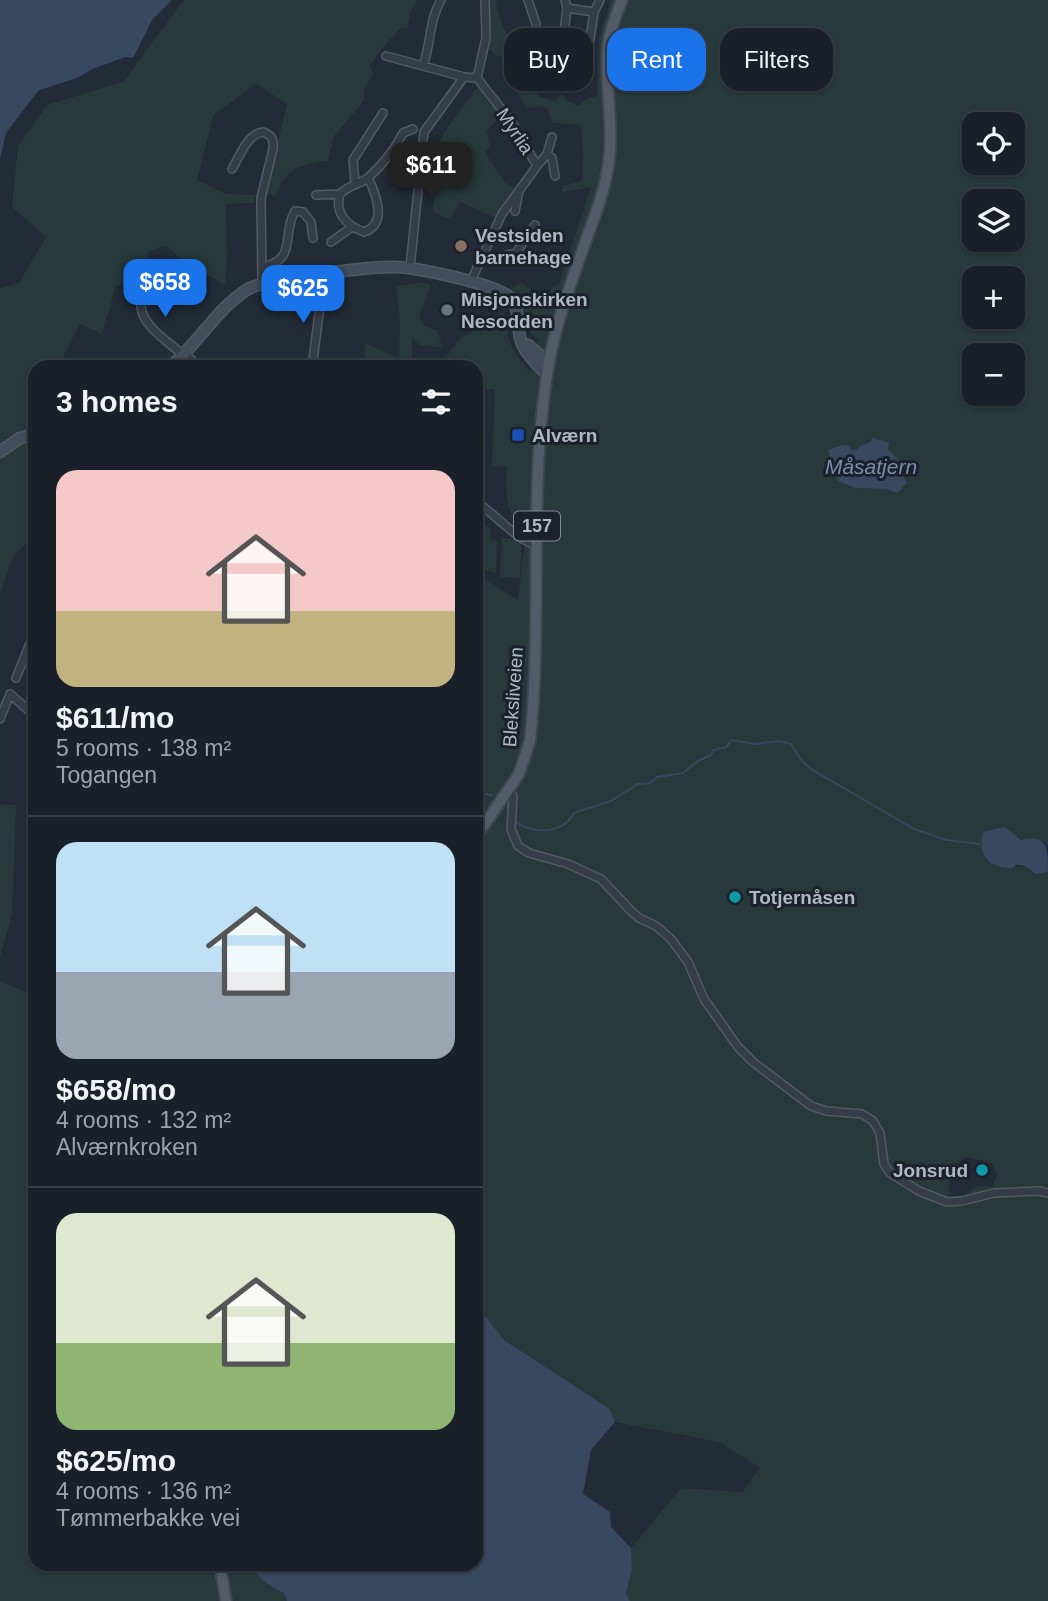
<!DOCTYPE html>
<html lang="en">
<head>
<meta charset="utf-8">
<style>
  body { margin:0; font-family:Arial,sans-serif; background:#272d35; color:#f1f3f6; height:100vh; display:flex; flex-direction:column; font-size:26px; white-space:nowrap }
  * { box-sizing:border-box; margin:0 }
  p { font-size:23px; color:#9fa3a8 }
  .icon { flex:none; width:38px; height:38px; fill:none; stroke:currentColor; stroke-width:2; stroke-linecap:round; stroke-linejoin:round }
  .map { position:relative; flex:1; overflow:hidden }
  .side { position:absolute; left:28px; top:360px; width:455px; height:1211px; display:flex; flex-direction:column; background:#1a2029; border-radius:21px; box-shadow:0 2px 5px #0004,0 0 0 2px #383e46 }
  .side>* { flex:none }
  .guide { position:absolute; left:504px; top:28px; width:438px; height:63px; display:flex; gap:14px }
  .tools { position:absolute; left:962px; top:112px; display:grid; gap:14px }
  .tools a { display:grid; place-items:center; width:63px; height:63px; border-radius:14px; background:#1a2029; box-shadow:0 2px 5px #0004,0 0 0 2px #383e46; font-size:35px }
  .price { position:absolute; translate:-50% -60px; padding:0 16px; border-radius:14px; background:#1a73e8; color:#fff; font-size:23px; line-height:46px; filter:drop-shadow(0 2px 4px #0008) }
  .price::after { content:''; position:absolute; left:50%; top:42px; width:21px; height:16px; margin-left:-10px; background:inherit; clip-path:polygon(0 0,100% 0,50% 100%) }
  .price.active { background:#222; color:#fff }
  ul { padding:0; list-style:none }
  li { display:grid; align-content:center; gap:14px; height:371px; padding:0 28px }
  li+li { border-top:2px solid #383e46 }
  li span { display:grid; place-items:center; height:217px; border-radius:21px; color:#555 }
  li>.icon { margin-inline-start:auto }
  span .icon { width:126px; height:126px; fill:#fffc; stroke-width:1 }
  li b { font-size:30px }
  h2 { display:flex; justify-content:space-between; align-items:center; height:84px; padding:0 28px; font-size:30px }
  .chip { padding:0 24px; border-radius:21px; background:#1a2029; box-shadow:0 2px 5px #0004,0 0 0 2px #383e46; font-size:24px; line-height:63px }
  .chip.active { background:#1a73e8; color:#fff }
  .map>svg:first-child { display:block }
  .green { fill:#27393a; fill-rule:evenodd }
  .water { fill:#384860 }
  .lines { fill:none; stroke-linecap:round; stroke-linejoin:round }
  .stream { stroke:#384860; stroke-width:2 }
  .minor-casing { stroke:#535a65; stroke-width:10 }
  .secondary-casing { stroke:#535a65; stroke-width:13 }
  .primary-casing { stroke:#3e4651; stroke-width:14 }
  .minor { stroke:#353d48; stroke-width:7 }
  .secondary { stroke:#434c5a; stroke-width:10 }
  .primary { stroke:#535b68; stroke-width:10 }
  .education-dot { fill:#8d6e63; stroke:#1b222c; stroke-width:2.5 }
  .worship-dot { fill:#6b7280; stroke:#1b222c; stroke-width:2.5 }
  .transit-dot { fill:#1a4fb4; stroke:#1b222c; stroke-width:2.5 }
  .culture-dot { fill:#0f9aa8; stroke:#1b222c; stroke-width:2.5 }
  .labels { text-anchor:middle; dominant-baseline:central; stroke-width:6; stroke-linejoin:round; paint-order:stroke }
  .shield { fill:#1b222c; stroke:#838a96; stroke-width:2 }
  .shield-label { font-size:18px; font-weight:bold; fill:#b0b7c4 }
  .street-label { font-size:19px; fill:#b0b7c4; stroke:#1b222c }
  .poi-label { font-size:19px; font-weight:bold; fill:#b0b7c4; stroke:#1b222c; text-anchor:start }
  .water-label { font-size:21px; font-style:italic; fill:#798eaa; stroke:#1b222c }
</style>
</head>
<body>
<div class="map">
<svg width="1048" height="1601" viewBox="0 0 1048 1601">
  <rect width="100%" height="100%" fill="#222b37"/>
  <path class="green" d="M184,0H417L411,11L407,29L401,28C389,40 379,51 370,66L373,74L364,90V101L334,136L328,161C295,165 289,168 275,196L266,193L287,104L256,84L213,116L197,180L226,194L255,195L254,203L226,204L227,263L225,285L181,259L166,245L148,252L146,275L116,286L102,334L80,324L63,357L61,367L35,368V534L13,557L0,594V288L19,283L46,237L12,207L18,146L47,105L125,81L141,57Z
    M488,0H496L498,13L509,41L507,42L512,48L516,73L521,76L530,74L541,79L537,85L539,97L557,101L560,95H564L566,100L578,106L588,98L597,96L599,37L611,0H1048V847L1044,841L1008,868C1020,865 1026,866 1035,874L1048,872V1601H630L626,1593L632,1569L631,1548L681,1488L742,1492L760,1468L719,1442L615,1422L610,1409L504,1340L476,1304V574L518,600L526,534C504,513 506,495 507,467L492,466L495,389H476V368H439L458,340L503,312C508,320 507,326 508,335C511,350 520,361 530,371L539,339C526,334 528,321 524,309C521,302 515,296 511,290L522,282L544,303L553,286L559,284L591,187L562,192V186L582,181L583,154L581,128L579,125L553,123L547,108L540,106L533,108L526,107L506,73L502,56H497L489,49ZM975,124H1013V163H975ZM975,201H1013V240H975ZM975,278H1013V317H975ZM975,355H1013V394H975ZM872,437L888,443V449L900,462L893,465L897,493L886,489L856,488L851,450L859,449ZM967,1157L991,1163L997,1173L993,1187L978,1186L959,1199L949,1196C949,1180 950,1164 967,1157Z
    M540,41L560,42L557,64L553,73L542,75L535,68L534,57Z
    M480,87L502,114L487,131L490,147L485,152L505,183L509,184L516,190L496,218L460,202L450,219L433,212L439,142L444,133L475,90Z
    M424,282L431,285L419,318L425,326L438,331L442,348L420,345L412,337V363L419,367H364L365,343L399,359L400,321L396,286Z
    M476,519L490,528L492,541L497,540L496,573L485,570L476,563Z
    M502,538L522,539L520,578L500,577Z
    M0,804L16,805L12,914L0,957Z
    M0,981L35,996V1564L250,1565C257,1579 271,1586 285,1593L287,1601H0Z"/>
  <path class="water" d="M0,0H172L152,20L133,58L125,57L90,70L79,77L38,91L6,133L0,159Z
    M872,437L889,443L888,449L901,462L893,465L894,471L900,470L907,483L897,493L886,489L856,488L838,481L828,450L843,445L850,446L851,450L858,449L860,446L871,441Z
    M1005,827L1021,840C1048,834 1048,848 1048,872L1035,874C1031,870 1027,866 1020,865C1009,865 1020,868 1009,868C986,868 978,852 983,832Z
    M476,1304L504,1340L610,1409L615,1422L591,1450L583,1494L610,1512L611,1527L631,1548L632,1569L626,1593L630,1601H287L284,1593C271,1586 257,1579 250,1565L476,1564Z"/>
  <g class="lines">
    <path class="stream" d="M476,788L485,794L492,795
      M514,821C533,834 562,835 574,813L611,801L638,784L650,783L657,777L683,773L698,761L711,755L713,750L727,747L731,740L755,744L779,741L791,744L802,761L811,769L914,829L946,840L980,844"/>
    <g class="minor-casing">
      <path id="minor" d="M528,0L536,24V42L532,60L537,74L546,77L554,75L560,65L567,8L565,0
        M567,8L594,12
        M386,56L464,77L477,78
        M587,59L594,12L600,0
        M423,66C431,44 429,20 441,0
        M477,78L486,38L485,0
        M547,154L552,158L555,176
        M537,166L547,154L552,137
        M232,169C240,156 247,134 263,132C272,135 274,140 273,149L261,198L262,284
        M368,178C376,194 388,224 364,232C347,226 334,213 340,194C349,185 361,184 369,177C383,164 394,151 403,133L413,129
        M355,183L353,160L383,113
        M316,195L340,194
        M515,211L519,191
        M331,242L352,227
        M481,259H492L516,253L535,225
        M263,267C298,259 281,235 295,211L303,212L311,222L313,238
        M410,268L424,132L464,77
        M146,282C144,289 141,296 141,304C140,325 169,342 183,355
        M470,283L502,214L537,166L513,124L477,78
        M185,353L199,368
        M104,368L105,366
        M312,368L324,275
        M476,502C496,514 516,540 536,545
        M16,678L35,631
        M10,694L35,716
        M0,719L8,699
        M510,790L513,796L511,829L518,846L529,853L568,864L601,879L631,911L639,918L656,926L671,939L688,962L704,999L738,1047L753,1062L811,1106L826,1111L862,1114L873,1121L880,1133L884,1164L890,1173L919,1191L947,1202L962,1201L994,1193L1039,1191L1048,1193
        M32,793L35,770"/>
    </g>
    <g class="secondary-casing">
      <path id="secondary" d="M528,345L549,363
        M169,368C197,345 217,308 248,289C266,279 372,266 395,267C415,267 494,284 508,296C524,311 514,330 523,346C528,356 539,366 547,375
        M0,452L20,438L35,434"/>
    </g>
    <g class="primary-casing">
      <path id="primary" d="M476,837L519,774L530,741C543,620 528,496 547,375C553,330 570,286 585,243C594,218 604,193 608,167C615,127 604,86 608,45C610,29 616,15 622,0
        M220,1564L226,1601"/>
    </g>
    <use href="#minor" class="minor"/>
    <use href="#secondary" class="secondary"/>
    <use href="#primary" class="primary"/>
  </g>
  <circle class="education-dot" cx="461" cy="246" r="7"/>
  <circle class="worship-dot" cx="447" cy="310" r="7"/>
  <rect class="transit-dot" x="511" y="428" width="14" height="14" rx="3.5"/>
  <g class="culture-dot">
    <circle cx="735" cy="897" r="7"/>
    <circle cx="982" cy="1170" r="7"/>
  </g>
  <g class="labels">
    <rect class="shield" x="514" y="511.5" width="46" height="29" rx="5"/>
    <g class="shield-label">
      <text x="537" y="526">157</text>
    </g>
    <g class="street-label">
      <text transform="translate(515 131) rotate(56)">Myrlia</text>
      <text transform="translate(513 697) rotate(-86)">Bleksliveien</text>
    </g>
    <g class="poi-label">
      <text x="475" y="235">Vestsiden<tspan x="475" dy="22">barnehage</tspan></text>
      <text x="461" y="299">Misjonskirken<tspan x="461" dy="22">Nesodden</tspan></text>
      <text x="532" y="435">Alværn</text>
      <text x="749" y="897">Totjernåsen</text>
      <text x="968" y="1170" text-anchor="end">Jonsrud</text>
    </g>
    <g class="water-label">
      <text x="871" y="466">Måsatjern</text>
    </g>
  </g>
</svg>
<div class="tools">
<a><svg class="icon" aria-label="locate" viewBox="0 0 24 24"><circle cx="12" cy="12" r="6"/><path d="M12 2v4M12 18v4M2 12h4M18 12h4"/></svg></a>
<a><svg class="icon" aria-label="layers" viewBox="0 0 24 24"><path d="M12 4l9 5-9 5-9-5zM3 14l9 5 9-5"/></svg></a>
<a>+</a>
<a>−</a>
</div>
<b class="price active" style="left:431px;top:202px">$611</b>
<b class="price" style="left:165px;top:319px">$658</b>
<b class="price" style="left:303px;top:325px">$625</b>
<div class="guide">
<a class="chip">Buy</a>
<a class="chip active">Rent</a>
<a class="chip">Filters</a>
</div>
<section class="side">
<h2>3 homes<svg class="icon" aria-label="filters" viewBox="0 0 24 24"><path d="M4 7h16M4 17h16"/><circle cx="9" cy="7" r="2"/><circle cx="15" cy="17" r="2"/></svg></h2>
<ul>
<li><span style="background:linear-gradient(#f6c9c9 65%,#c2b280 0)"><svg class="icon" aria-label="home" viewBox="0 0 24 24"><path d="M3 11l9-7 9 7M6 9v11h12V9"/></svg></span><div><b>$611/mo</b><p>5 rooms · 138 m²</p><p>Togangen</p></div></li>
<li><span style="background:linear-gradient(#bfe0f5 60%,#9aa5b1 0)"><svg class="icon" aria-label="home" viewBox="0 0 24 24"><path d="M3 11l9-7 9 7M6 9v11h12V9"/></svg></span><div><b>$658/mo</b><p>4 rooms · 132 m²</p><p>Alværnkroken</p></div></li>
<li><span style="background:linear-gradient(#dfe7d0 60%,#8fb573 0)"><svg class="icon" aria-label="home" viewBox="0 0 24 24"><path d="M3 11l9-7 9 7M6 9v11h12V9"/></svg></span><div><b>$625/mo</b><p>4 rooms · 136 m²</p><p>Tømmerbakke vei</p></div></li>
</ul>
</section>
</div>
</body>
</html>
